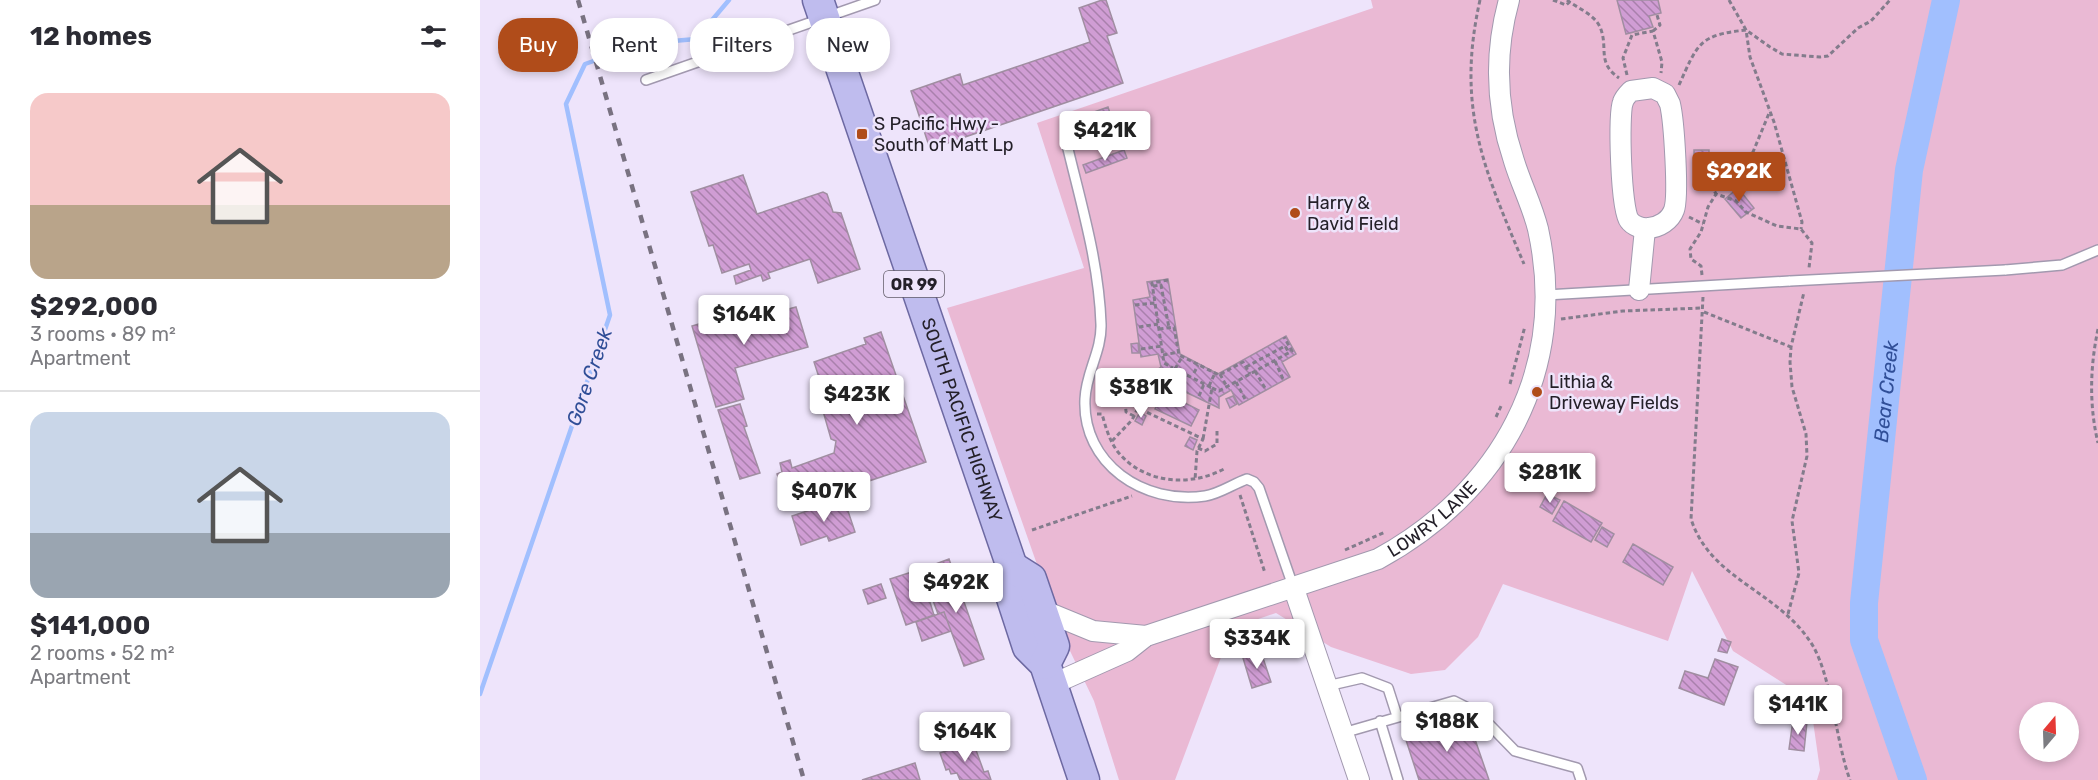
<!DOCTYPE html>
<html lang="en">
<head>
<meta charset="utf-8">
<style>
  body { margin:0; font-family:Rubik,sans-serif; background:#f2f2f3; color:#2b2b33; height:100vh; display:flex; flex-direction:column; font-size:22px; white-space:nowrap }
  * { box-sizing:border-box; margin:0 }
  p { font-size:20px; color:#7c7c81 }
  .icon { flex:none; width:33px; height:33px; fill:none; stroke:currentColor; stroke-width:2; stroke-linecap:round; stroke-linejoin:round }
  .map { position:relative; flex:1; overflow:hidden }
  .drawer { display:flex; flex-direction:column; background:#fff; width:480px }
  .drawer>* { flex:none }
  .top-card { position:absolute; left:18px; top:18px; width:570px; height:54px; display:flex; gap:12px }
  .needle { width:39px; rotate:19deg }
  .fabs { position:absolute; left:1539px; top:702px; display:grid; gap:12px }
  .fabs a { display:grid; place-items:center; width:60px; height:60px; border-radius:50%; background:#fff; box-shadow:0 3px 9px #0003; font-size:30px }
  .price { position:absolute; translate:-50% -51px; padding:0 14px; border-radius:6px; background:#fff; color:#222; font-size:20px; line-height:39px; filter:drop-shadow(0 2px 3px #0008) }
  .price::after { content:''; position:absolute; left:50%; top:36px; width:18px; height:14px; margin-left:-9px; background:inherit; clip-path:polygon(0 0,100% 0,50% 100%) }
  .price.on { background:#b04c1a; color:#fff }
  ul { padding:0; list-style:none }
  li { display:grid; align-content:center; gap:12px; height:318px; padding:0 30px }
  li+li { border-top:2px solid #e1e1e2 }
  li span { display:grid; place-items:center; height:186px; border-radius:18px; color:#555 }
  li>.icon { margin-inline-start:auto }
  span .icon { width:108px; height:108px; fill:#fffc; stroke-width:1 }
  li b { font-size:26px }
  h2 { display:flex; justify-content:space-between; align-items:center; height:72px; padding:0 30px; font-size:26px }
  .pill { padding:0 21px; border-radius:24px; background:#fff; box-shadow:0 3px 9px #0003; font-size:21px; line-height:54px }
  .pill.on { background:#b04c1a; color:#fff }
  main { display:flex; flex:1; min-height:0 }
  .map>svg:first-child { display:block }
  .garden { fill:#eab9d4; fill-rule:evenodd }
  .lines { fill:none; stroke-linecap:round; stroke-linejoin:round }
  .stream { stroke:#a1bffe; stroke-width:4.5 }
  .river { stroke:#a1bffe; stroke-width:28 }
  .building { fill:url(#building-back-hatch); stroke:#a08ea1; stroke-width:1.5 }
  .service-casing { stroke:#a299af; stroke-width:12 }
  .minor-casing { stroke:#a299af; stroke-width:22 }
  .primary-casing { stroke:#6d69a2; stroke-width:33 }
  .path { stroke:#837c8c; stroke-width:3; stroke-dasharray:4.5 3; stroke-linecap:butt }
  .service { stroke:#fff; stroke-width:9 }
  .minor { stroke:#fff; stroke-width:20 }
  .primary { stroke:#bfbcee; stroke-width:30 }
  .rail { stroke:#797281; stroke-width:4.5; stroke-dasharray:8 8; stroke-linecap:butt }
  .service-bridge-casing { stroke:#a299af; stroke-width:12; stroke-linecap:butt }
  .service-bridge { stroke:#fff; stroke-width:9 }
  .poi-dot { fill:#b04c1a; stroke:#eee4fb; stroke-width:2 }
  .labels { text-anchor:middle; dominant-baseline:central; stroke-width:5; stroke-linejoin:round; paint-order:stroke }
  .shield { fill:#eee4fb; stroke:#615b68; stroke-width:1.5 }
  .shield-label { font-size:16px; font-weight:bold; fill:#242029 }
  .poi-label { font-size:18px; fill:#242029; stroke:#eee4fb; text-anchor:start }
  .street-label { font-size:18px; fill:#242029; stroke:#eee4fb }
  .water-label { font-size:20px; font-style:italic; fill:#304e97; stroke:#eee4fb }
</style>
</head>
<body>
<main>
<section class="drawer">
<h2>12 homes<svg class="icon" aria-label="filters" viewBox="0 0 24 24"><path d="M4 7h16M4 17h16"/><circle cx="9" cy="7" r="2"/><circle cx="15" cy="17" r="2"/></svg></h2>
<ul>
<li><span style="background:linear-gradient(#f6c9c9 60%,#b9a48a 0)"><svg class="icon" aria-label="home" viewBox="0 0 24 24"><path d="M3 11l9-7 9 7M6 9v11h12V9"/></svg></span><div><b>$292,000</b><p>3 rooms · 89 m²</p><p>Apartment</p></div></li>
<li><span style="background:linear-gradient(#c9d6e8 65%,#9aa5b1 0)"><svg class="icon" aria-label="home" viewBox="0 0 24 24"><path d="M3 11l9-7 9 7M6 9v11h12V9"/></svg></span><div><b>$141,000</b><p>2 rooms · 52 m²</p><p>Apartment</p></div></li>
</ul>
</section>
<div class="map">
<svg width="1618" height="780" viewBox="0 0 1618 780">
  <defs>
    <pattern id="building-back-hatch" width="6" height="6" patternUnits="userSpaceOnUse" patternTransform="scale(1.5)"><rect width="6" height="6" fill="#d09dd4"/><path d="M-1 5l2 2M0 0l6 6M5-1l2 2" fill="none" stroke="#a980ac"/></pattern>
  </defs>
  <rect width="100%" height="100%" fill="#eee4fb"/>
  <path class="garden" d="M891,0H1618V780H1337L1340,770L1330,700L1253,651L1212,571L1188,641L1023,584L998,637L965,670L931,674L851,647L796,613L752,628L695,780H639L614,701L580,630L467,308L604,268L557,123L893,8ZM1550,712H1588V752H1550Z"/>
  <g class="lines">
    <path class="stream" d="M170,43L216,39L249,0
      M0,694L130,315L86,104L105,64L148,49"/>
    <path class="river" id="s1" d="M1433,780L1384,640V603L1429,170L1466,0"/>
  </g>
  <path class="building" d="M622,0H626L637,33L627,36L643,83L450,149L431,91L480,74L483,85L610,42L599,8Z
    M1137,0H1178L1181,13L1169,16L1173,27L1146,34Z
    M628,107L636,132L611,140L603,116Z
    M644,150L647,158L606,173L603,165Z
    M1214,150H1229V165H1214Z
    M263,175L277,214L343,192L347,194L353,212L361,213L380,269L338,283L330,259L288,273L290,278L283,281L281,275L256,284L254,276L271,270L269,264L242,273L233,245L229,246L211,192Z
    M1258,188L1274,208L1261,218L1245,199Z
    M688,279L700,354L738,374L806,336L816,354L802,362L810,377L759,405L751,390L739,397V408L670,375L681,367L678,354L661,357L653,300L670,297L667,282Z
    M316,307L328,347L255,368L264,399L236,407L212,326L273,308L276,318Z
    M401,332L446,462L308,508L297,474L302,472L300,463L310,460L312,468L354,453L356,441L351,439L341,404L347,402L334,362L386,344L384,338Z
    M658,343L659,353H652L651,344Z
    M683,392L719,410L711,426L675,409Z
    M753,396L757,404L750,408L746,399Z
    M260,404L267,426L264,427L280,473L260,479L238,410Z
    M660,412L666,416L662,425L655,421Z
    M710,437L717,440L713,450L705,446Z
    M1067,494L1080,500L1072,514L1060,507Z
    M364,499L375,532L349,541L347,536L321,545L312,516Z
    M1084,501L1122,523L1111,542L1073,521Z
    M1122,527L1134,534L1127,547L1115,540Z
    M1153,544L1193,567L1183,585L1143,562Z
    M469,559L504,659L484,666L464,612L458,614L451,595L462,591L453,565Z
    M438,570L445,589L459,584L462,591L448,596L454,615L426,625L410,579Z
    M401,584L406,598L388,604L383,590Z
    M464,612L471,631L442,641L436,622Z
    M1242,639L1251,642L1247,653L1238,651Z
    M781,652L791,682L772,688L763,658Z
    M1235,659L1258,667L1244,705L1199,688L1205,671L1228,678Z
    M987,716L1009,780H939L925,737Z
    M1313,720L1327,722L1324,751L1309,749Z
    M493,742L504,772L508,771L511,780H480L477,773L471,774L469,769L466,770L460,753Z
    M435,763L440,780H382Z"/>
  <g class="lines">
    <g class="service-casing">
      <path id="service" d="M166,80L395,0
        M588,149C602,207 619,264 621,324C622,351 606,372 605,399C602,464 664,505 725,496C739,494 753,484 767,479L774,482L779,488L814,589
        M1525,270L1582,265L1618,250
        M1066,295L1310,281
        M847,686L882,678L908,688L917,716
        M900,721L918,780
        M863,733L974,701L998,713L1035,751L1097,768L1101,780"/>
    </g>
    <g class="minor-casing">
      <g id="minor">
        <path d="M1173,88L1185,94L1190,104C1194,121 1199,196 1194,210C1190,221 1179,227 1169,228C1162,229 1153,226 1149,220C1141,211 1138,114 1143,102C1144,98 1148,94 1151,91Z"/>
        <path d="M1159,290L1165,229"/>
        <path d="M814,589L879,780"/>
        <path d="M562,610L613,631L666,636"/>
        <path id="s2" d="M573,684L647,651L666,636L898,559C1021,492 1089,370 1058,229C1052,205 1041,184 1034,161C1016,108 1014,54 1029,0"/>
      </g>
    </g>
    <g class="primary-casing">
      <g id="primary">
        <path id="s3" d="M338,0L532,567L531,595L548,647L565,664L604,780"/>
        <path d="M532,567L551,579L574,646L565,664"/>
      </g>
    </g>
    <path class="path" d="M1000,0C976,107 1003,167 1044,264
      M1073,0L1086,5L1092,0
      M1087,0C1097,8 1114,14 1120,27C1129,48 1116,62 1139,78
      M1249,0L1266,30L1290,47L1302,54L1340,57L1348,56L1378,28L1391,21L1410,0
      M1173,31L1180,25L1177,15
      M1147,75L1143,58L1152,35L1173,31L1182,62L1181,73
      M1199,85C1218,43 1219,35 1266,30L1270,57L1294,122L1322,222L1321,229
      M1213,157H1230L1246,162L1243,173H1236L1232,168
      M1221,157L1223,169L1236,194L1256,201L1266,212L1297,226L1321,229L1332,243L1329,268
      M1244,160L1267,157L1273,152L1290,111
      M1225,173L1237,159
      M1209,217L1223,224
      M1222,275L1221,266L1211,259L1210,249L1221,232L1228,207L1236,194
      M688,280L672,283L684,363L693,368
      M673,286L681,285L689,328
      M1223,297L1211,519C1231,581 1299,590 1333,646C1352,679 1356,742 1370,780
      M655,305L675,303
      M1224,312L1311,347
      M1081,319L1143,311L1223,308
      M659,327L678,324
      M679,329L694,327L699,355L739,375L763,362L770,374
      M1618,329C1610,367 1609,405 1618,443
      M661,349L682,346
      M683,355L699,352
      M795,361L803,379
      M766,367L805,346L809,353
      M695,369L702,357
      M775,371L785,388
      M714,373L718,365
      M740,374L747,387
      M756,382L765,399
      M693,384L700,371
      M1030,384L1045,326
      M729,386L735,373
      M732,388L739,391L812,351L804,337
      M719,396L724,384
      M659,407L693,368L732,388L723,439
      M617,414H622C626,428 629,440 638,452C664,484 710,487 744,469
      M654,416L646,412L645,398L657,389
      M1016,417L1022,404
      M632,441L652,420L658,408L723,439L717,451L715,480
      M718,448L725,451L737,444V429
      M760,495L785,573
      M552,530L652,496
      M865,550L905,532
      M1308,614L1319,573L1312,521L1327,456L1326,434L1312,387L1310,362L1311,347L1324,292"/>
    <use href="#service" class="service"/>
    <use href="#minor" class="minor"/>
    <use href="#primary" class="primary"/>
    <path class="rail" d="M98,0L324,780"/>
    <g class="service-bridge-casing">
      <path id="service-bridge" d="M1310,281L1525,270"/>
    </g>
    <use href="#service-bridge" class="service-bridge"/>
  </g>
  <g class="poi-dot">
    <rect x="376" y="128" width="12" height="12" rx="3"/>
    <circle cx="815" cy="213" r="6"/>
    <circle cx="1057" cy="392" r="6"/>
  </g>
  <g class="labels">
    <rect class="shield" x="404" y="271" width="60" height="26" rx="4.5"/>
    <g class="shield-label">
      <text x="434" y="284">OR 99</text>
    </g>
    <g class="poi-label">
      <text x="394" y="124">S Pacific Hwy -<tspan x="394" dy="21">South of Matt Lp</tspan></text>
      <text x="827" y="203">Harry &amp;<tspan x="827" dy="21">David Field</tspan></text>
      <text x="1069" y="382">Lithia &amp;<tspan x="1069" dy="21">Driveway Fields</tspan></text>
    </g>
    <g class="street-label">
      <text stroke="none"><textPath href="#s3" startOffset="444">SOUTH PACIFIC HIGHWAY</textPath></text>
      <text stroke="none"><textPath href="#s2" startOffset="417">LOWRY LANE</textPath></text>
    </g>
    <g class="water-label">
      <text transform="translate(109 377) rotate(-71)">Gore Creek</text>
      <text stroke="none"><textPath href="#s1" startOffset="398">Bear Creek</textPath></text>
    </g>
  </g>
</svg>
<div class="fabs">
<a><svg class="needle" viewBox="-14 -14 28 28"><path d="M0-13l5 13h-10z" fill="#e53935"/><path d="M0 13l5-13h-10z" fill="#7c7c81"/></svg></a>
</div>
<b class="price" style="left:625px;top:162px">$421K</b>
<b class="price on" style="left:1259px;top:203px">$292K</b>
<b class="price" style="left:264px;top:346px">$164K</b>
<b class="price" style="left:661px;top:419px">$381K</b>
<b class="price" style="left:377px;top:426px">$423K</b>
<b class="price" style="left:1070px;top:504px">$281K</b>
<b class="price" style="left:344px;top:523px">$407K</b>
<b class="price" style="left:476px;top:614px">$492K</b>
<b class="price" style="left:777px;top:670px">$334K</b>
<b class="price" style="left:1318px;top:736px">$141K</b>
<b class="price" style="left:967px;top:753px">$188K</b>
<b class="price" style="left:485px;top:763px">$164K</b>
<div class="top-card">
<a class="pill on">Buy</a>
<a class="pill">Rent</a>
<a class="pill">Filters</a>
<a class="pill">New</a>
</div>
</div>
</main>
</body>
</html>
